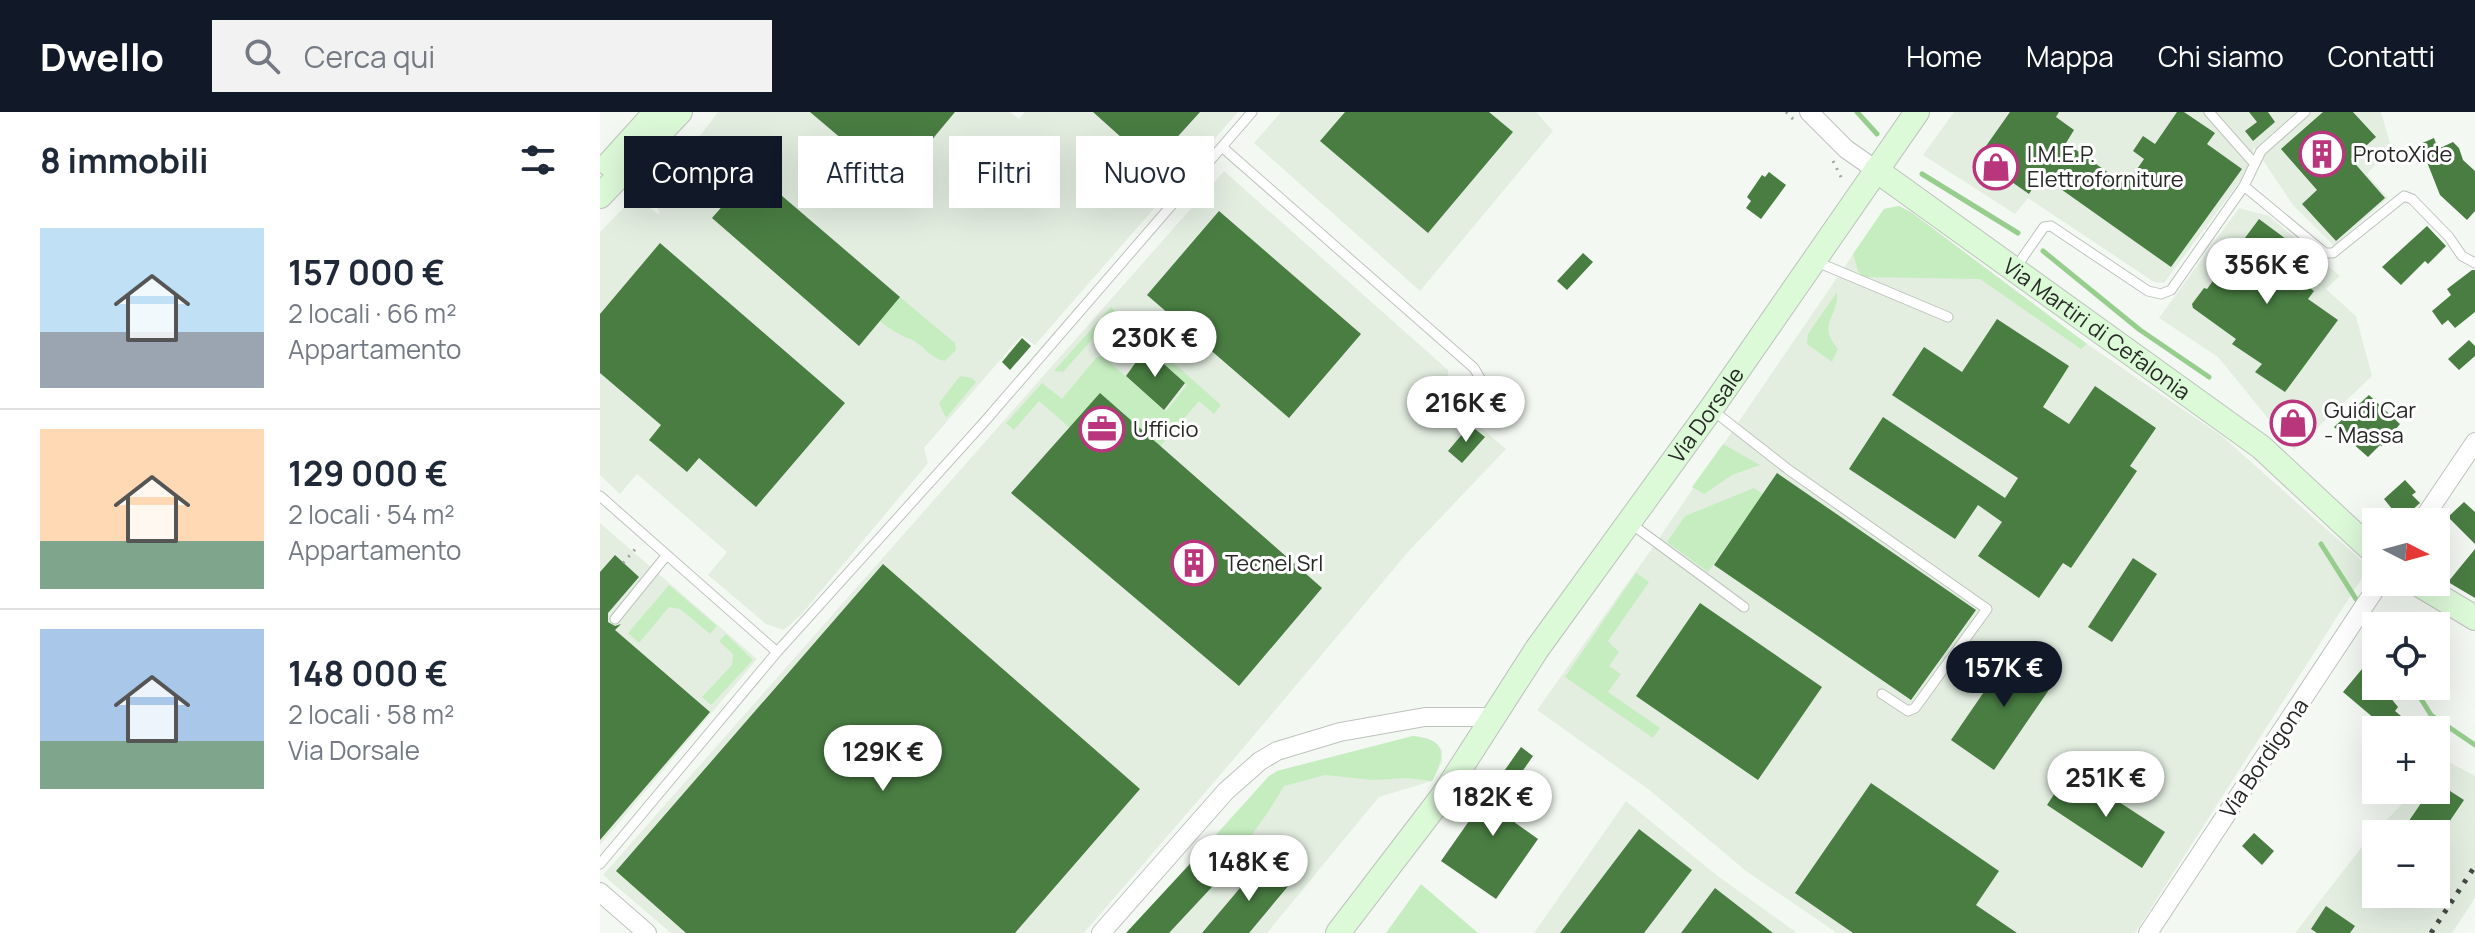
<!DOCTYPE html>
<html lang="it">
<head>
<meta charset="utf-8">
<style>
  body { margin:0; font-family:Manrope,sans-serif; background:#f2f2f3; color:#1f2937; height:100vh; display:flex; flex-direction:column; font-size:30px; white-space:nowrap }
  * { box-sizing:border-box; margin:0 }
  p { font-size:26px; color:#747a83 }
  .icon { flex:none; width:44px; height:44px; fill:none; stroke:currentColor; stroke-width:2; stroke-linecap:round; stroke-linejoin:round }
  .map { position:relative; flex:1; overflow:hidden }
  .drawer { display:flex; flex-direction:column; background:#fff; width:600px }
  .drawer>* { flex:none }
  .guide { position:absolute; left:24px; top:24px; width:760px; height:72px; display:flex; gap:16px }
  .needle { width:52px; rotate:96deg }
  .buttons { position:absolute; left:1762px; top:396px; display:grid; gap:16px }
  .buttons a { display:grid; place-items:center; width:88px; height:88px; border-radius:0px; background:#fff; box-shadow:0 8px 32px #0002; font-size:40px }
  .price { position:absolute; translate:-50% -68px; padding:0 18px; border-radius:28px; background:#fff; color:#222; font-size:26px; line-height:52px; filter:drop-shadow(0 2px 4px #0008) }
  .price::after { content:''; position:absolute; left:50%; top:48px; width:24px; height:18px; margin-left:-12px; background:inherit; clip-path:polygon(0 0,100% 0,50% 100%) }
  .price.current { background:#111827; color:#fff }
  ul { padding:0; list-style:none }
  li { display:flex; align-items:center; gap:24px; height:200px; padding:0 40px }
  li+li { border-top:2px solid #e0e1e3 }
  li span { display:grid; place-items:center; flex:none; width:224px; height:160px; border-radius:0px; color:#555 }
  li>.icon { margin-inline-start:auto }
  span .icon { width:96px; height:96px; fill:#fffc; stroke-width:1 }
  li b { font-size:34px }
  h2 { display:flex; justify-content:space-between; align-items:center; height:96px; padding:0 40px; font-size:34px }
  .pill { padding:0 28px; border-radius:0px; background:#fff; box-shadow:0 8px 32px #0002; font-size:28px; line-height:72px }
  .pill.current { background:#111827; color:#fff }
  header { display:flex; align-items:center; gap:48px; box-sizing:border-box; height:112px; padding:0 40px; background:#111827; color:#fff }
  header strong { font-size:38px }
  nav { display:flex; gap:44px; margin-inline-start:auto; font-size:28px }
  .search { width:560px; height:72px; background:#f2f2f3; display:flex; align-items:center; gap:20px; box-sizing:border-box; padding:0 28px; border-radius:0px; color:#747a83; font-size:30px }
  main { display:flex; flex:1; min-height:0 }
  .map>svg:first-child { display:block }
  .built { fill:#e3eee1; fill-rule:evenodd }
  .green { fill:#c6edc0 }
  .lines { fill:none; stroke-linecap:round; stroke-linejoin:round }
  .stream { stroke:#97ce8e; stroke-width:5 }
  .building { fill:#497d42 }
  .lane-casing { stroke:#bdc3bd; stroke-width:11 }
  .street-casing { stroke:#bdc3bd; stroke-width:20 }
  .secondary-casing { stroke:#bdc3bd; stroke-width:26 }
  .path { stroke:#a0a59f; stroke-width:3; stroke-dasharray:2 6; stroke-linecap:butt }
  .lane { stroke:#fff; stroke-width:9 }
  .street { stroke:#fff; stroke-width:18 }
  .secondary { stroke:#dcf9d8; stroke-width:24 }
  .rail { stroke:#464945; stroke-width:5; stroke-dasharray:4 8; stroke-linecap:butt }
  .labels { text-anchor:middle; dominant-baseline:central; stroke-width:6; stroke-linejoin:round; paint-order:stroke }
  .poi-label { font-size:22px; fill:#262825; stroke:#fff; text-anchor:start }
  .street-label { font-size:22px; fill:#262825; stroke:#fff }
</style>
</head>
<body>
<header>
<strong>Dwello</strong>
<div class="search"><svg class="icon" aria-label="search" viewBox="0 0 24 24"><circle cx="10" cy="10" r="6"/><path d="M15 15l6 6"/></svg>Cerca qui</div>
<nav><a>Home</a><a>Mappa</a><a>Chi siamo</a><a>Contatti</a></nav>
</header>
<main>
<section class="drawer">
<h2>8 immobili<svg class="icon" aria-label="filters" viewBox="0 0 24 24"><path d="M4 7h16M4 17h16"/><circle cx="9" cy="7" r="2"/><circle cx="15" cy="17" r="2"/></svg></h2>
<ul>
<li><span style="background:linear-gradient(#bfe0f5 65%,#9aa5b1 0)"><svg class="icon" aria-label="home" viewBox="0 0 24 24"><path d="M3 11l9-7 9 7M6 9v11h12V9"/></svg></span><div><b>157 000 €</b><p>2 locali · 66 m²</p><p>Appartamento</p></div></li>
<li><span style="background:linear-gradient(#ffd9b3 70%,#7fa58c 0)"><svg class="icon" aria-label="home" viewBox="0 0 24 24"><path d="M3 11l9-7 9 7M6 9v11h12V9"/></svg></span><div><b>129 000 €</b><p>2 locali · 54 m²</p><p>Appartamento</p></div></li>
<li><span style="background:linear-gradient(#a9c7e8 70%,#7fa58c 0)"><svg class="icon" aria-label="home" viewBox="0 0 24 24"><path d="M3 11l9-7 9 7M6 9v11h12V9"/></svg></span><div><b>148 000 €</b><p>2 locali · 58 m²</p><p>Via Dorsale</p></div></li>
</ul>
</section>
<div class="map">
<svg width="1875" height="821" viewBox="0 0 1875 821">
  <rect width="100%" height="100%" fill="#f3f9f2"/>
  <path class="built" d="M118,0H410L419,7L425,0H638L435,233L422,224L408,239L324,336L328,351L201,503L184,518L166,512L108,463L127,440L37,362L20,382L0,363V120L34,85L60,103L54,85Z
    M681,0H936L953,19L820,179L654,31Z
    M1354,0H1781L1791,35L1767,62L1788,86L1734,134L1693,93L1654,35L1649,57L1564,171L1554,170L1428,86L1415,102L1323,43Z
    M624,59L848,258L849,288L906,337L808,440L645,634L484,821H71L3,763Z
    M1299,94L1311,100L1487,232L1622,324L1769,455L1535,821H1237L1146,759L1048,677L937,598L1053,435L1284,97Z
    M1639,96L1669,104L1740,164L1726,177L1756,204L1772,264L1694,338L1618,245L1559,206Z
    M0,411L157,547L0,733Z
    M813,624L826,626L835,630L842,638V650L832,669L779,685L667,821H526L669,664L677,659Z
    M1845,648L1875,664V786L1852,821H1695L1768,727L1816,678H1836V657ZM1776,722H1836V782H1776Z
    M1026,689L1115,762L1197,821H934Z"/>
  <path class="green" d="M1299,94L1311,100L1487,232L1481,237L1380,167L1263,165L1258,159L1253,142L1284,97Z
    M1237,180C1239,206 1216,211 1238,237L1232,250L1207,232L1208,222Z
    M300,185L355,231L356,238L345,249C329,246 323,232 310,227C298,222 291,218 280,209Z
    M511,195L621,293L614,302L599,289L559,336L470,316L439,289L414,318L406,311L442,271L462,287L496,246L502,244L566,299L587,273L511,206L463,260L454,259Z
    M360,264L372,266L376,270L346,306L339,291Z
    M1123,332L1160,353L1132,363L1104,382L1092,375Z
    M1154,376L1163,382L1108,460L1067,430L1085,404Z
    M1036,461L1049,470L1008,529L1019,540L1009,554L1021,562L1008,580L1060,616L1053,626L965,565Z
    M69,473L117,514L110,522L80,497L69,495L39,531L28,521Z
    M126,522L153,548L111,593L102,585L132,553L133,542L119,529Z
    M813,624C847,628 846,642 832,669L807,666L773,668L725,663L684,674L668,700L625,761L601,740L669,664L677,659Z
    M821,772L878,821H786Z"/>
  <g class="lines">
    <path class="stream" d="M1257,0L1277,22
      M1322,62L1418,121
      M1443,139L1540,218L1609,265
      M1721,432L1756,487
      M1768,504L1776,516
      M1813,574L1831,603L1875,633"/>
  </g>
  <path class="building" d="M210,0H355L295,72Z
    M493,0H600L552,53Z
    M745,0H889L913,20L828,121L720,29Z
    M1410,0H1459L1456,5L1474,18L1466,31L1526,73L1544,47L1533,39L1543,24L1555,32L1577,0H1584L1615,21L1607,32L1642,57L1571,155L1441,63L1429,82L1409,68L1406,73L1374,51Z
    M1649,0H1668L1675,10L1653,29L1645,19L1657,10Z
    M1723,0H1753L1776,25L1751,47L1785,86L1736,129L1702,92L1717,78L1681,37Z
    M1834,26L1838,37L1853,30L1859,36L1863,48L1875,59V99L1867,108L1840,83L1827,50L1820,32Z
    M153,59L300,185L259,234L112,106Z
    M1169,60L1186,73L1161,107L1146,96L1151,89L1147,85L1162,63L1165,65Z
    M619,99L761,222L689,306L547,183Z
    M1659,107L1701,138L1699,140L1706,145L1692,164L1714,179L1708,187L1738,208L1685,280L1655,260L1662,252L1632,232L1636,227L1593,196L1592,192L1604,176L1607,177Z
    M1827,114L1846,134L1828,152L1825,149L1801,173L1782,155Z
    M60,131L245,291L156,395L99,346L87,360L49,328L61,313L0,261V202Z
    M983,141L993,150L967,178L957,169Z
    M1872,158H1875V200L1855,216L1848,208L1842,213L1832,199L1851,183L1847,177Z
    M1397,207L1469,254L1443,295L1469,312L1495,274L1556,316L1530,354L1537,359L1471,456L1463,451L1439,486L1378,444L1402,410L1378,393L1355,427L1249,357L1283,305L1405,386L1418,366L1292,283L1324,235L1362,260Z
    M422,226L431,234L410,258L402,250Z
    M1869,228L1875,234V244L1859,258L1848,247Z
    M546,236L585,271L564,298L526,264Z
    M500,281L722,476L639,574L411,381Z
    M1769,283L1800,312L1782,334L1780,333L1768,345L1734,315Z
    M870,313L885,325L862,351L848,339Z
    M1177,361L1376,498L1311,588L1114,453Z
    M1805,368L1816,380L1812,383L1820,391L1801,408L1784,387Z
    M1864,390L1875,400V432L1848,405Z
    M1875,437V486L1848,470Z
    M15,443L39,465L8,501V510L15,514L21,512L15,518L110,600L0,728V460Z
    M1533,446L1557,462L1512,530L1488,515Z
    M283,452L540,677L415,821H86L16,759Z
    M1100,491L1222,575L1158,668L1036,584Z
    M1414,536L1457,566L1394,658L1351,628Z
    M1762,557L1776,568V574H1781L1798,595L1795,599L1801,604L1788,618L1743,580Z
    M921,635L933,644L896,697L938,727L896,787L841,749Z
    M1470,658L1565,720L1542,756L1447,693Z
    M1836,670L1864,688L1841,722H1800L1830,678H1836Z
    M1271,671L1399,759L1376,793L1417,821H1253L1195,781Z
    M1039,717L1092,758L1044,821H960Z
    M1654,721L1674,739L1662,753L1642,734Z
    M601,740L625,761L569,821H526Z
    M662,750L689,773L649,821H602Z
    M1115,776L1173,821H1081Z
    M1726,794L1755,814L1750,821H1717L1711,817Z"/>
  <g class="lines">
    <g class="lane-casing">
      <path id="lane" d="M1609,0L1654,51
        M622,35L874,256L904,307
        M1644,74L1725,141H1733L1804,84L1812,87L1849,125L1862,144L1875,151
        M1217,150L1348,205
        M1414,158L1444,115L1451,114L1548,179L1561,182L1571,178L1644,74L1661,39L1705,0
        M1111,297L1189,358L1387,497L1315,596L1308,599L1282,582
        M0,384L177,540
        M1030,411L1144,495
        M15,507L66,444
        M0,752L177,540L386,308L652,0"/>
    </g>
    <g class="street-casing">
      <path id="street" d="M1209,0L1246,37L1276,58
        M1821,410L1875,330
        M0,780L47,821
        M501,821L626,679L660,649L677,639L740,620L825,605H893
        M1548,821L1780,470"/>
    </g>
    <g class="secondary-casing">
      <g id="secondary">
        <path d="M9,52L56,0"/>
        <path id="s1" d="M1276,58L1661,335L1776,442"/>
        <path d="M0,84L80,0"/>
        <path d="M1815,470L1875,506"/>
        <path id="s2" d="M738,821L842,685L937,537L1111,297L1317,0"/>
      </g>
    </g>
    <path class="path" d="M1186,0L1195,9
      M1233,49L1243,69
      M23,451L38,434"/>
    <use href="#lane" class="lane"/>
    <use href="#street" class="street"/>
    <use href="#secondary" class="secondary"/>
    <path class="rail" d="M1831,821L1875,754"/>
  </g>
  <defs>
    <g id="building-ring" transform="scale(2.3)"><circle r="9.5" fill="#fff" stroke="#b9367d" stroke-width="1.5"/><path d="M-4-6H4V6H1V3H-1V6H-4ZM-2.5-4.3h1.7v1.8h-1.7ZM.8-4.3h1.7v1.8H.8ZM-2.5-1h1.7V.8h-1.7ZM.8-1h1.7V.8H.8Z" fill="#b9367d"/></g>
    <g id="shop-ring" transform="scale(2.3)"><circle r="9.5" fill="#fff" stroke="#b9367d" stroke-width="1.5"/><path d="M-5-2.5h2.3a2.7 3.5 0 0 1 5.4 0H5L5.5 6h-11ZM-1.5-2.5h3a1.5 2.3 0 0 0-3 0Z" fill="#b9367d"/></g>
    <g id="office-ring" transform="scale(2.3)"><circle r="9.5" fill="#fff" stroke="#b9367d" stroke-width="1.5"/><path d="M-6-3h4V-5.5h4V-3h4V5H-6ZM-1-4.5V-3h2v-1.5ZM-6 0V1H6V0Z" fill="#b9367d"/></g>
  </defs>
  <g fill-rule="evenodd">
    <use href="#building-ring" x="1722" y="42"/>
    <use href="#shop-ring" x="1396" y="55"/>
    <use href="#shop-ring" x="1693" y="311"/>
    <use href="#office-ring" x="502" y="317"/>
    <use href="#building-ring" x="594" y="451"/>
  </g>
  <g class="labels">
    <g class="poi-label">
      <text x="1427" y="42">I.M.E.P.<tspan x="1427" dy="25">Elettroforniture</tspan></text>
      <text x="1753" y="42">ProtoXide</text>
      <text x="1724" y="298">Guidi Car<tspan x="1724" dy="25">- Massa</tspan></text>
      <text x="533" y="317">Ufficio</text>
      <text x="625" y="451">Tecnel Srl</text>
    </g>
    <g class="street-label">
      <text stroke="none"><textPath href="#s1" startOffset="272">Via Martiri di Cefalonia</textPath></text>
      <text stroke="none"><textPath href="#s2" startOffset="636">Via Dorsale</textPath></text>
      <text transform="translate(1664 646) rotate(-56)">Via Bordigona</text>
    </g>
  </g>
</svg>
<div class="buttons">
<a><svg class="needle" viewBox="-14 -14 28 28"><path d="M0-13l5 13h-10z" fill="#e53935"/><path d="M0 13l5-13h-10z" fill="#747a83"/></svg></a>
<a><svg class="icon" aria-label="locate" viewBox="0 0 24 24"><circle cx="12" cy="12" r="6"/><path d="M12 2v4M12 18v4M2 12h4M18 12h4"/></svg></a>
<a>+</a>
<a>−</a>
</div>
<b class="price" style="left:1667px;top:194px">356K €</b>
<b class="price" style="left:555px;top:267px">230K €</b>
<b class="price" style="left:866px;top:332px">216K €</b>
<b class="price current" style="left:1404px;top:597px">157K €</b>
<b class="price" style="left:283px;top:681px">129K €</b>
<b class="price" style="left:1506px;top:707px">251K €</b>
<b class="price" style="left:893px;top:726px">182K €</b>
<b class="price" style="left:649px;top:791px">148K €</b>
<div class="guide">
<a class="pill current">Compra</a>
<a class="pill">Affitta</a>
<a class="pill">Filtri</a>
<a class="pill">Nuovo</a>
</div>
</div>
</main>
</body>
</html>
